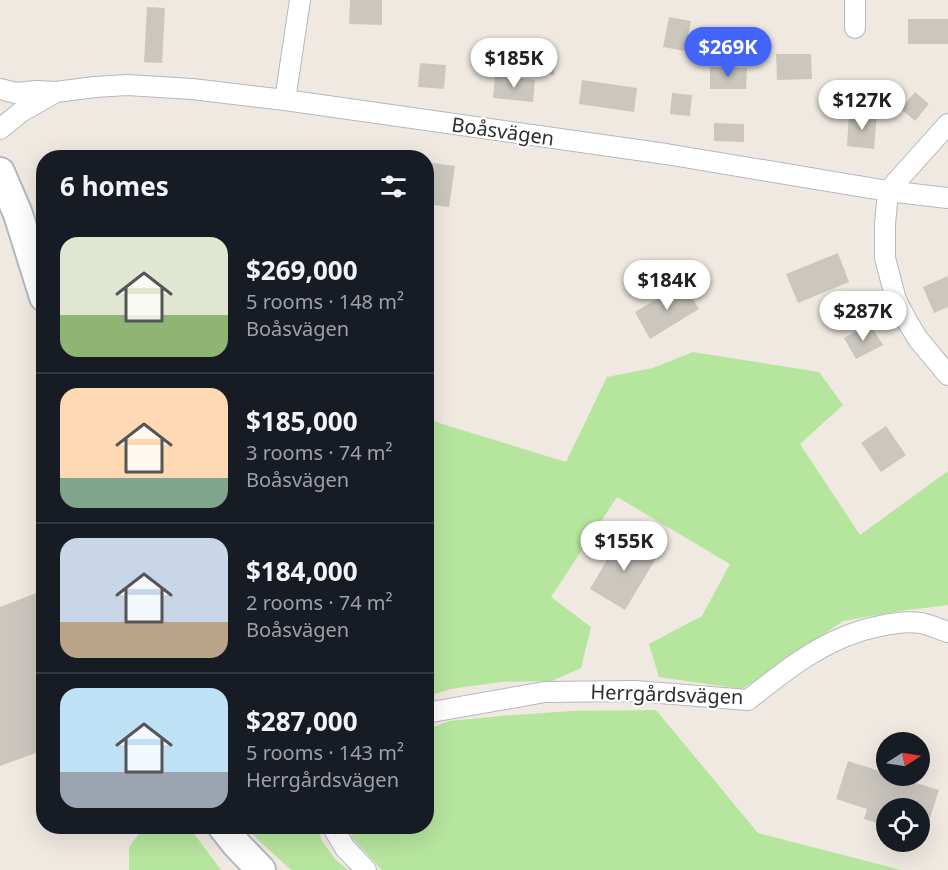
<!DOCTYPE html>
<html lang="en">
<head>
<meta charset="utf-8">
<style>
  body { margin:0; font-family:"Noto Sans",sans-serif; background:#20242c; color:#f1f3f6; height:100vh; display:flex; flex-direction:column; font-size:22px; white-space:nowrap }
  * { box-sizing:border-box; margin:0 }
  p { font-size:20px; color:#9ea1a6 }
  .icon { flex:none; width:33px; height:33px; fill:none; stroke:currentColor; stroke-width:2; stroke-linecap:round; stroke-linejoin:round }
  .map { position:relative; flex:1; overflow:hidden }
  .drawer { position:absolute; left:36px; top:150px; width:398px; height:684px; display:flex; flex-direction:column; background:#171b24; border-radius:24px; box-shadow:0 6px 24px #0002 }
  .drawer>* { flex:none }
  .needle { width:39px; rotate:78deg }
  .buttons { position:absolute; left:876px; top:732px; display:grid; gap:12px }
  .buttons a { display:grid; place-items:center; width:54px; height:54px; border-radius:50%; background:#171b24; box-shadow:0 6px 24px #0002; font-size:30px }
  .price { position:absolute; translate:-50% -51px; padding:0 14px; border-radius:21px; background:#fff; color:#222; font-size:20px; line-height:39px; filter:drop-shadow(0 2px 3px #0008) }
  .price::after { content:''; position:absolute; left:50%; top:36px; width:18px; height:14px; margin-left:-9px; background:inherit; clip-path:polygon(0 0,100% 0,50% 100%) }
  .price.on { background:#4264fb; color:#fff }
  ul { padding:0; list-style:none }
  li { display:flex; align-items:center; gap:18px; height:150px; padding:0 24px }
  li+li { border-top:2px solid #363941 }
  li span { display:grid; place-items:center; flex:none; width:168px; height:120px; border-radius:18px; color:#555 }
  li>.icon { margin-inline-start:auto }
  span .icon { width:72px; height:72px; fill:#fffc; stroke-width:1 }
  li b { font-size:26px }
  h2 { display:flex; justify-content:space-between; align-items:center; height:72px; padding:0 24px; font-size:26px }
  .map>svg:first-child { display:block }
  .green { fill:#b6e59e }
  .building { fill:#cbc7bf }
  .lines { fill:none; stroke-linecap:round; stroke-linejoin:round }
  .street-casing { stroke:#b4b7c1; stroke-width:22 }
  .secondary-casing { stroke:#b4b7c1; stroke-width:32 }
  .street { stroke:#fff; stroke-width:20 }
  .secondary { stroke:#fff; stroke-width:28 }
  .labels { text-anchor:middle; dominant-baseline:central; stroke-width:4.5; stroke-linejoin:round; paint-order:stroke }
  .street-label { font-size:20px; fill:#2e2e2e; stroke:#fff }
</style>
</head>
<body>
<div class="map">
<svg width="948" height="870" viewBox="0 0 948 870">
  <rect width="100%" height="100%" fill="#efe9e1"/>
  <path class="green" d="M693,352L819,372L843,405L800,444L860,535L948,471V605L900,611L843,621L791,657L742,689L659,677L649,644L702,616L730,564L617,497L551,597L591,627L581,668L552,681L501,682L450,689L426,697V419L566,462L607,377L653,368Z
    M656,710L758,833L901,870H382L352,838L349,827L426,826V730L449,721L501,716L571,711Z
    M144,827H189L221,870H129V847Z
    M247,827H319L321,840L335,859L348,870H291L256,838Z"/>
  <path class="building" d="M350,0H382V25L349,24Z
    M147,7L165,8L162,63L144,62Z
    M669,17L691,21L685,51L663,47Z
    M908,19H948V44H908Z
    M538,48L556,51L554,75L535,72Z
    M776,54H811L812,79L777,80Z
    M420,63L446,65L444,89L418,87Z
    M710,67L747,68L746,89H710Z
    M495,76L535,80L533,102L493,98Z
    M582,80L637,88L634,112L579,104Z
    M915,92L929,104L915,121L901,109Z
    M672,93L692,95L690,116L670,114Z
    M849,113L877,115L874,149L847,146Z
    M714,123L744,124V142L714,141Z
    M426,162L455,166L449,207L426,204Z
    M838,253L849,282L798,303L786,274Z
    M948,276V307L934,313L923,287Z
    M683,283L699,309L650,339L635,312Z
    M870,324L883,345L856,359L844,338Z
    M886,426L906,455L881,472L861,443Z
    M622,534L658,555L625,610L590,589Z
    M44,590V750L0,766V607Z
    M848,761L886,773V776H893L939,790L923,840L920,839V808H886V826L864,819L867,809L836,799Z"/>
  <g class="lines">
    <g class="street-casing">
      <path id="street" d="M855,0V28
        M0,89L16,93L37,91L56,92L95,87L127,85L192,89L285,100L666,154L888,191L948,198
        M285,100L300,0
        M948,124L888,191L885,224V258L896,300L907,321L918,339L948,375
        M0,129L21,112L56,92
        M426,713L545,692L635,691L748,700C788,668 828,636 880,626C893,623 908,621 921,623C930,625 939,629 948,632
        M332,826L345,848L366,870"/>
    </g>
    <g class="secondary-casing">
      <path id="secondary" d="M0,172L18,214L44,297
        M222,826L237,845L261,870"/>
    </g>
    <use href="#street" class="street"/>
    <use href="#secondary" class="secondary"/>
  </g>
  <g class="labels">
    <g class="street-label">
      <text transform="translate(503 131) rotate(8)">Boåsvägen</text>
      <text transform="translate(667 694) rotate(2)">Herrgårdsvägen</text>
    </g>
  </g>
</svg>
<div class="buttons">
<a><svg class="needle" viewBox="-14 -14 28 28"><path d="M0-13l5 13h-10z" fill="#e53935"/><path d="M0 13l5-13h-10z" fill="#9ea1a6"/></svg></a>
<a><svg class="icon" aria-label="locate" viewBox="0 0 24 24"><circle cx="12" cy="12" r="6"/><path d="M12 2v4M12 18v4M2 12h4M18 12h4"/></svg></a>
</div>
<b class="price on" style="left:728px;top:78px">$269K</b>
<b class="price" style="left:514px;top:89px">$185K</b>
<b class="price" style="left:862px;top:131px">$127K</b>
<b class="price" style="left:667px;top:311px">$184K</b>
<b class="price" style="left:863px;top:342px">$287K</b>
<b class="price" style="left:624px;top:572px">$155K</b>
<section class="drawer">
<h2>6 homes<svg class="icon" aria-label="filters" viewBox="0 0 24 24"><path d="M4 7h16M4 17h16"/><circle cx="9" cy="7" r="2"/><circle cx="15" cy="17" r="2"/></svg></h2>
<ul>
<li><span style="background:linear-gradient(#dfe7d0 65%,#8fb573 0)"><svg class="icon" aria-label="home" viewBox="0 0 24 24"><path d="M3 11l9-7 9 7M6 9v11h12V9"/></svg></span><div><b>$269,000</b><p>5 rooms · 148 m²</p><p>Boåsvägen</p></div></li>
<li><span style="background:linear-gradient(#ffd9b3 75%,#7fa58c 0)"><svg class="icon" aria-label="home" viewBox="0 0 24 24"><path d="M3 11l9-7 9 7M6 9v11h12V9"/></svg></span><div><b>$185,000</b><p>3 rooms · 74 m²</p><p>Boåsvägen</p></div></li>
<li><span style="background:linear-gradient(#c9d6e8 70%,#b9a48a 0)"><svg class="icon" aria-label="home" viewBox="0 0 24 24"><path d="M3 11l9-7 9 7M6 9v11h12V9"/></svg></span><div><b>$184,000</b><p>2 rooms · 74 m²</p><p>Boåsvägen</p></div></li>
<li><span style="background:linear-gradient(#bfe0f5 70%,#9aa5b1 0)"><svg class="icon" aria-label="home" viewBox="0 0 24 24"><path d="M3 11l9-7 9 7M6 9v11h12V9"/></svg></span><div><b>$287,000</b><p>5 rooms · 143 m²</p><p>Herrgårdsvägen</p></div></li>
</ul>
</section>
</div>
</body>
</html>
